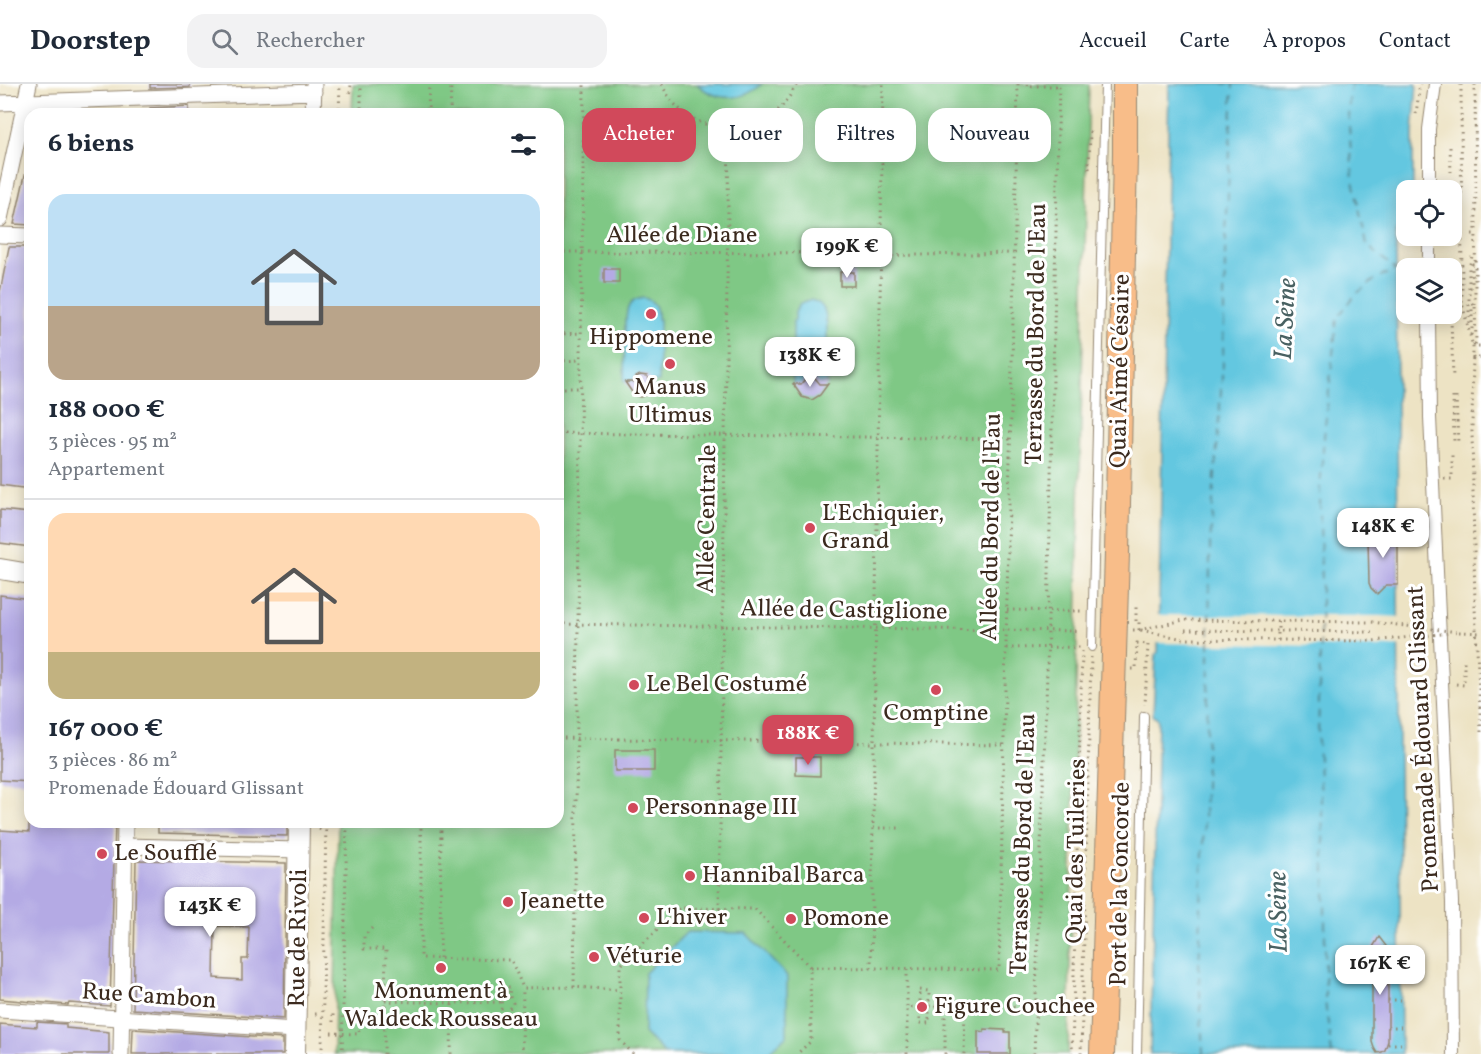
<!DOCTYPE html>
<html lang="fr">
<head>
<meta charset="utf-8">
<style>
  body { margin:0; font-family:Vollkorn,serif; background:#f2f2f3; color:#1f2937; height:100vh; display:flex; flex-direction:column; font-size:22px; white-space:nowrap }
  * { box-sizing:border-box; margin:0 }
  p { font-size:20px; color:#747a83 }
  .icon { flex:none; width:33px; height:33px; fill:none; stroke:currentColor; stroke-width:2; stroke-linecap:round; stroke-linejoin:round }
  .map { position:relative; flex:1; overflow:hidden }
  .details { position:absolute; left:24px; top:24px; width:540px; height:720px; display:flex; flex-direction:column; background:#fff; border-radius:18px; box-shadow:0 3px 15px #0003 }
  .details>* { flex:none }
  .banner { position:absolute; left:582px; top:24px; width:570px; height:54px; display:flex; gap:12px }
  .tools { position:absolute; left:1396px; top:96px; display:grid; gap:12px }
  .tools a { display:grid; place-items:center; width:66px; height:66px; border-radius:12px; background:#fff; box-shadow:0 3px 15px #0003; font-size:30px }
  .price { position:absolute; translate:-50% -51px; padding:0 14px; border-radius:12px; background:#fff; color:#222; font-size:20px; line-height:39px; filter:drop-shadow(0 2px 3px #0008) }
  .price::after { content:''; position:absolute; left:50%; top:36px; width:18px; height:14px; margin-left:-9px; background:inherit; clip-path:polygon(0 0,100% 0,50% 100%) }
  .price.active { background:#d1495b; color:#fff }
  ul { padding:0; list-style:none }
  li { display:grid; align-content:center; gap:12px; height:318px; padding:0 24px }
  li+li { border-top:2px solid #e0e1e3 }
  li span { display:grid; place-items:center; height:186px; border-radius:18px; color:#555 }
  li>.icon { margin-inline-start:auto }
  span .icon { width:108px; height:108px; fill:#fffc; stroke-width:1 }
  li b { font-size:26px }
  h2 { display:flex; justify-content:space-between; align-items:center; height:72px; padding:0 24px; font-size:26px }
  .chip { padding:0 21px; border-radius:18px; background:#fff; box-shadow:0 3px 15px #0003; font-size:21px; line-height:54px }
  .chip.active { background:#d1495b; color:#fff }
  header { display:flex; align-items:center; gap:36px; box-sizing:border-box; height:84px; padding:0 30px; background:#fff; border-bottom:2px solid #e0e1e3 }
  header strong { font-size:28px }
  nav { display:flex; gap:33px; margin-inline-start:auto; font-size:21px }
  .search { width:420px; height:54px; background:#f2f2f3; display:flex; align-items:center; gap:15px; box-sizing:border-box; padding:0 21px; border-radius:18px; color:#747a83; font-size:22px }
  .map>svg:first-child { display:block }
  .green { fill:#7fc885; stroke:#5d7952; stroke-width:1.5 }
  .water { fill:#63c7e0; stroke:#4f787f; stroke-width:1.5 }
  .pier { fill:#ede3c4 }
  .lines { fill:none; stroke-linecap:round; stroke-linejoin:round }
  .ferry { stroke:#496162; stroke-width:1.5; stroke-dasharray:8 6; stroke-linecap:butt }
  .building { fill:#b4aae4; fill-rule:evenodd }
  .service-casing { stroke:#948671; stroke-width:10 }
  .pedestrian-casing { stroke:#948671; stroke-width:14 }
  .minor-casing { stroke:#948671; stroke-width:17 }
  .tertiary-casing { stroke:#948671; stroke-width:22 }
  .primary-casing { stroke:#948671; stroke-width:26 }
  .path { stroke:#948671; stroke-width:3; stroke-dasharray:1.5 4.5; stroke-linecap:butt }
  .service { stroke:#fff; stroke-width:8 }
  .pedestrian { stroke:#fff; stroke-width:12 }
  .minor { stroke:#fff; stroke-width:15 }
  .tertiary { stroke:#fff; stroke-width:20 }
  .primary { stroke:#f8bd89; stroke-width:24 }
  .path-bridge { stroke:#948671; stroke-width:3; stroke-dasharray:1.5 4.5; stroke-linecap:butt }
  .poi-dot { fill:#d1495b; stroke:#fff; stroke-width:2 }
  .labels { text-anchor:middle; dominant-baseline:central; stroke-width:6; stroke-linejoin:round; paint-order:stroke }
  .street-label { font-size:24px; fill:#3b2a1e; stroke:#fff }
  .poi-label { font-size:24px; fill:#3b2a1e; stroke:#fff; text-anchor:start }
  .water-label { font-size:26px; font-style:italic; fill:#496162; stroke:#fff }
</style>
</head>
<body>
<header>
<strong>Doorstep</strong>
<div class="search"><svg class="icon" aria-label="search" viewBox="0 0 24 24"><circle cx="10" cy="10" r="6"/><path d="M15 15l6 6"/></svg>Rechercher</div>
<nav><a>Accueil</a><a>Carte</a><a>À propos</a><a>Contact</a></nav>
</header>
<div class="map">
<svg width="1481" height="970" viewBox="0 0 1481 970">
  <rect width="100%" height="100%" fill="#fff"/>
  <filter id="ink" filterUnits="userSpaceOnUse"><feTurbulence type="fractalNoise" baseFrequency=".0167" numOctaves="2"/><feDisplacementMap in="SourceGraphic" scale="12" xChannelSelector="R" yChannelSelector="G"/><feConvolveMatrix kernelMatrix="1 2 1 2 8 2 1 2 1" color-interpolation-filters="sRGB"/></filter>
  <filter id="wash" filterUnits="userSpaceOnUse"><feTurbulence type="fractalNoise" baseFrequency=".008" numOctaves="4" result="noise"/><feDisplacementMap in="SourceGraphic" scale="24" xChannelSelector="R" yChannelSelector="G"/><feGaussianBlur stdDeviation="1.35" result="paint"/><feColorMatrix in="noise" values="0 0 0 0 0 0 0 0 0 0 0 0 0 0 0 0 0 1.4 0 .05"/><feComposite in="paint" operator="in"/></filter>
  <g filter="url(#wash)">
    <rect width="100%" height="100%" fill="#ede3c4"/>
    <path class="green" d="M353,0H1089L1077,507L1078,508L1077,556L1068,970H334L338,738H558V30H352Z"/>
    <path class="water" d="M697,0H762C743,18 716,18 697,0Z
      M1169,0H1417L1413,48V106H1407V137L1399,141L1396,147L1401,970H1150L1158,635L1153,632L1156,570L1158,568Z
      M643,214C654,216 658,224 657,235H659V298H649L647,292L640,291L636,293L634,298H624L625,235H626C627,223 629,216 643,214Z
      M811,216C823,219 826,226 826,237H827V300H818L815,294L809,293L805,295L802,300H793V237H795V228L800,220Z
      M687,848L746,849L787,892V951L767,970H665L644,949L645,889Z"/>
    <path class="pier" d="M1156,531L1379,532L1402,533V562L1373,563L1155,559Z"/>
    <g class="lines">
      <path class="ferry" d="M1203,970L1199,888L1209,581L1210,460L1223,278L1225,173L1233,0
        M1332,970L1325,917V787L1318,658L1321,518L1320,404L1325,342L1337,234L1356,210L1377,194L1396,186L1367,161L1353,96L1348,27L1351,0"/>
    </g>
    <g id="blocks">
      <path class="building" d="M150,0H190V3L150,4Z
        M189,22V30H149L150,24Z
        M25,91L30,92V141L14,140Z
        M9,163H30V405L0,401V208Z
        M604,185H619V199H604Z
        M840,188H854V202H840Z
        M640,291L647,292L654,302L649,310L640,313L634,311L625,298H633L636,293Z
        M809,293L815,294L820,300H828L820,311L812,316L802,313L793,300H801L806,294Z
        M0,426L30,429V463L0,459Z
        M1376,441L1388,451H1398V501H1386L1377,510L1371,504L1369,499L1368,453L1370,446Z
        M0,511L30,515V698L0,696Z
        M615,666H654V687H615Z
        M796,673H820V692L796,691Z
        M29,738H115L110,922L69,919L68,921L0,915V746L29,748Z
        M158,738H287V752L158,749Z
        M136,776L286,779L284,935L133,925ZM215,842L249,843L248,875H242V896L214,894Z
        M1379,853L1386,862L1388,869V957L1385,966L1382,968L1377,969L1374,964L1372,958V870L1373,863Z
        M37,938L66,940V944L109,948V970H0V940L37,943Z
        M133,945L283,955V970H132Z
        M984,945L1005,946V948H1010V970H978V947L984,948Z"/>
    </g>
  </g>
  <g filter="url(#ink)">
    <use href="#blocks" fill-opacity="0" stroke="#948671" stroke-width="1.5"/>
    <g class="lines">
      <g class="service-casing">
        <path id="service" d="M1092,563L1105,0
          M1137,970L1144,632"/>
      </g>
      <g class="pedestrian-casing">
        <path id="pedestrian" d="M1429,106V45L1435,0
          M1429,152V184
          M1429,230L1430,333L1452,818L1453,970"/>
      </g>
      <g class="minor-casing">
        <path id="minor" d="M0,19L314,8
          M313,30L314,0
          M0,135L29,0
          M0,151L30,152
          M125,762L299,766
          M0,926L295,946
          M121,970L125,738"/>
      </g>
      <g class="tertiary-casing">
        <path id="tertiary" d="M0,485L30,490
          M295,970L299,738"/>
      </g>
      <g class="primary-casing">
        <path id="primary" d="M1102,970L1117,469L1125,69V0"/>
      </g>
      <path class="path" d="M662,0C680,43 733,56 771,32C783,24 790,12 797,0
        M1027,0V2H1059
        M1461,0L1462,219L1473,263L1472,347L1475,524L1481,648
        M1475,0L1476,150
        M350,9L351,0
        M339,30L340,0
        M361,30V0
        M428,30L429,0
        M450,30L451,0
        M1416,30L1420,0
        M1450,63L1451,88
        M1089,85L1090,43
        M1472,150H1476L1475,180
        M558,168L853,169L854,176H869L873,172L1013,169
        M856,171L873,172
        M1472,180H1475V220
        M1469,204V184L1472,172
        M1472,220H1475L1476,258L1474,263
        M1451,235L1453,294
        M1469,240V206L1472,200V180
        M558,250L581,249
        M1471,251L1472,245V220
        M1474,260V262H1481
        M1473,273V274H1481
        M558,277L580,276
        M558,304H580
        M1453,313L1454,359
        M1456,313L1458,359
        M558,349L1011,355
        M1444,395H1452V369
        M1007,526L1083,527
        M1278,537V556
        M558,540L1076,547
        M1133,546H1139V538H1136V522
        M1185,546L1372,548
        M1459,548L1481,549
        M1006,564L1082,563
        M1132,585H1136L1137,559L1148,560L1145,621
        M1456,600L1464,601V575
        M558,654L1003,661
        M421,738V874L511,876L523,904L574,903L620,906
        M873,744H901
        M319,745L322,746
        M719,825L729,45
        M372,844L364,852V865H386L384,970
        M1388,871H1400
        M440,874L441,738
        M810,883L999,886L1018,0
        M871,884L883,0
        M907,885V923H920
        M502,903H510L509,911L513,919L509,925V935H501Z
        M574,903L584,0
        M920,906L929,907V939H920Z
        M1388,916H1401
        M385,917L452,919L501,918
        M929,922L1035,923
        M315,930H319
        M333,938V926
        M1388,943H1401
        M331,949L359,950V939
        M1388,960H1401
        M322,970L326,738
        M342,970L347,738
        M451,970L452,919
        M522,970L523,904
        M633,970L620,956V882L679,824L755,825L810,883L811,957L797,970
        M907,970V923
        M945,970V923
        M964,970L965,923
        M1034,970L1047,588L1059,0
        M1072,970L1082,567
        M1081,970L1091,573"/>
      <use href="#service" class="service"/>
      <use href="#pedestrian" class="pedestrian"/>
      <use href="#minor" class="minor"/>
      <use href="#tertiary" class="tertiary"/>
      <use href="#primary" class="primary"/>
      <path class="path-bridge" d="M1139,546L1184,536L1371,538L1459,548
        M1141,546L1184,555L1372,557L1451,549"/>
    </g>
  </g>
  <g class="poi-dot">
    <circle cx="651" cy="230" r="6"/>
    <circle cx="670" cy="280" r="6"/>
    <circle cx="810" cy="444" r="6"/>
    <circle cx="634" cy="601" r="6"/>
    <circle cx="936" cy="606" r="6"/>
    <circle cx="633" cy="724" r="6"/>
    <circle cx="102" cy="770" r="6"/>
    <circle cx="690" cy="792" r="6"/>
    <circle cx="508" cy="818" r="6"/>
    <circle cx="644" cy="834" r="6"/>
    <circle cx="791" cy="835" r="6"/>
    <circle cx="594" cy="873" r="6"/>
    <circle cx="441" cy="884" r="6"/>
    <circle cx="922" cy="923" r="6"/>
  </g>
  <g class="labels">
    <g class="street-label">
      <text x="682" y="152">Allée de Diane</text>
      <text transform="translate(1037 250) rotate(-89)">Terrasse du Bord de l'Eau</text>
      <text transform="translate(1121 287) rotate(-89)">Quai Aimé Césaire</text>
      <text transform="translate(708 435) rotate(-89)">Allée Centrale</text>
      <text transform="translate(992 443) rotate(-89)">Allée du Bord de l'Eau</text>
      <text transform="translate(844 527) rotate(1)">Allée de Castiglione</text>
      <text transform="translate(1424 655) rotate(-93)">Promenade Édouard Glissant</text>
      <text transform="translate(1024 760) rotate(-88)">Terrasse du Bord de l'Eau</text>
      <text transform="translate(1077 767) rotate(-89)">Quai des Tuileries</text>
      <text transform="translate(1121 800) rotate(-89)">Port de la Concorde</text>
      <text transform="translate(299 854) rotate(-89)">Rue de Rivoli</text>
      <text transform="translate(149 913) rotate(4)">Rue Cambon</text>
    </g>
    <g class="poi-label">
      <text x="651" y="254" text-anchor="middle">Hippomene</text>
      <text x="670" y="304" text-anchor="middle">Manus<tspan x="670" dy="28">Ultimus</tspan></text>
      <text x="822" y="430">L'Echiquier,<tspan x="822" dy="28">Grand</tspan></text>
      <text x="646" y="601">Le Bel Costumé</text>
      <text x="936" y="630" text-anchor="middle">Comptine</text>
      <text x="645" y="724">Personnage III</text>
      <text x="114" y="770">Le Soufflé</text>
      <text x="702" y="792">Hannibal Barca</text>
      <text x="520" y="818">Jeanette</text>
      <text x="656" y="834">L'hiver</text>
      <text x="803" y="835">Pomone</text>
      <text x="606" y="873">Véturie</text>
      <text x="441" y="908" text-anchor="middle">Monument à<tspan x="441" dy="28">Waldeck Rousseau</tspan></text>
      <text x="934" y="923">Figure Couchee</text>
    </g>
    <g class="water-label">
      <text transform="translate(1286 235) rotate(-87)">La Seine</text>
      <text transform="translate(1279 828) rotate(-91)">La Seine</text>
    </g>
  </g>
</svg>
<div class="tools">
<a><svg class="icon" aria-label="locate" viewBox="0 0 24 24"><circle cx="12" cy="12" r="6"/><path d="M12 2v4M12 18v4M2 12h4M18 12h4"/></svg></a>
<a><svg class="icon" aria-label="layers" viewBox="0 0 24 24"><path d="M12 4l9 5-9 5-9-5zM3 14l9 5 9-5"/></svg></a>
</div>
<b class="price" style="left:847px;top:195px">199K €</b>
<b class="price" style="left:810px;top:304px">138K €</b>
<b class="price" style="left:1383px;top:475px">148K €</b>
<b class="price active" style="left:808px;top:682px">188K €</b>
<b class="price" style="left:210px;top:854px">143K €</b>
<b class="price" style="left:1380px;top:912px">167K €</b>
<div class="banner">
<a class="chip active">Acheter</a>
<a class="chip">Louer</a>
<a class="chip">Filtres</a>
<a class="chip">Nouveau</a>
</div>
<section class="details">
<h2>6 biens<svg class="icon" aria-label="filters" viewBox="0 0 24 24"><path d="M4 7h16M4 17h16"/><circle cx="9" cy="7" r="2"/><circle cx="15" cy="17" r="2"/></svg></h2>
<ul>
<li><span style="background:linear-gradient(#bfe0f5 60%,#b9a48a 0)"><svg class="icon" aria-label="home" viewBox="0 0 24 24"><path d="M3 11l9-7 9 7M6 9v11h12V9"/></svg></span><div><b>188 000 €</b><p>3 pièces · 95 m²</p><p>Appartement</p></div></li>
<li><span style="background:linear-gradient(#ffd9b3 75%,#c2b280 0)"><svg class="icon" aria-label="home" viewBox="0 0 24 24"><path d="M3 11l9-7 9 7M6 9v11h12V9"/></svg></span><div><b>167 000 €</b><p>3 pièces · 86 m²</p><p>Promenade Édouard Glissant</p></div></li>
</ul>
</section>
</div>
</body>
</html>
